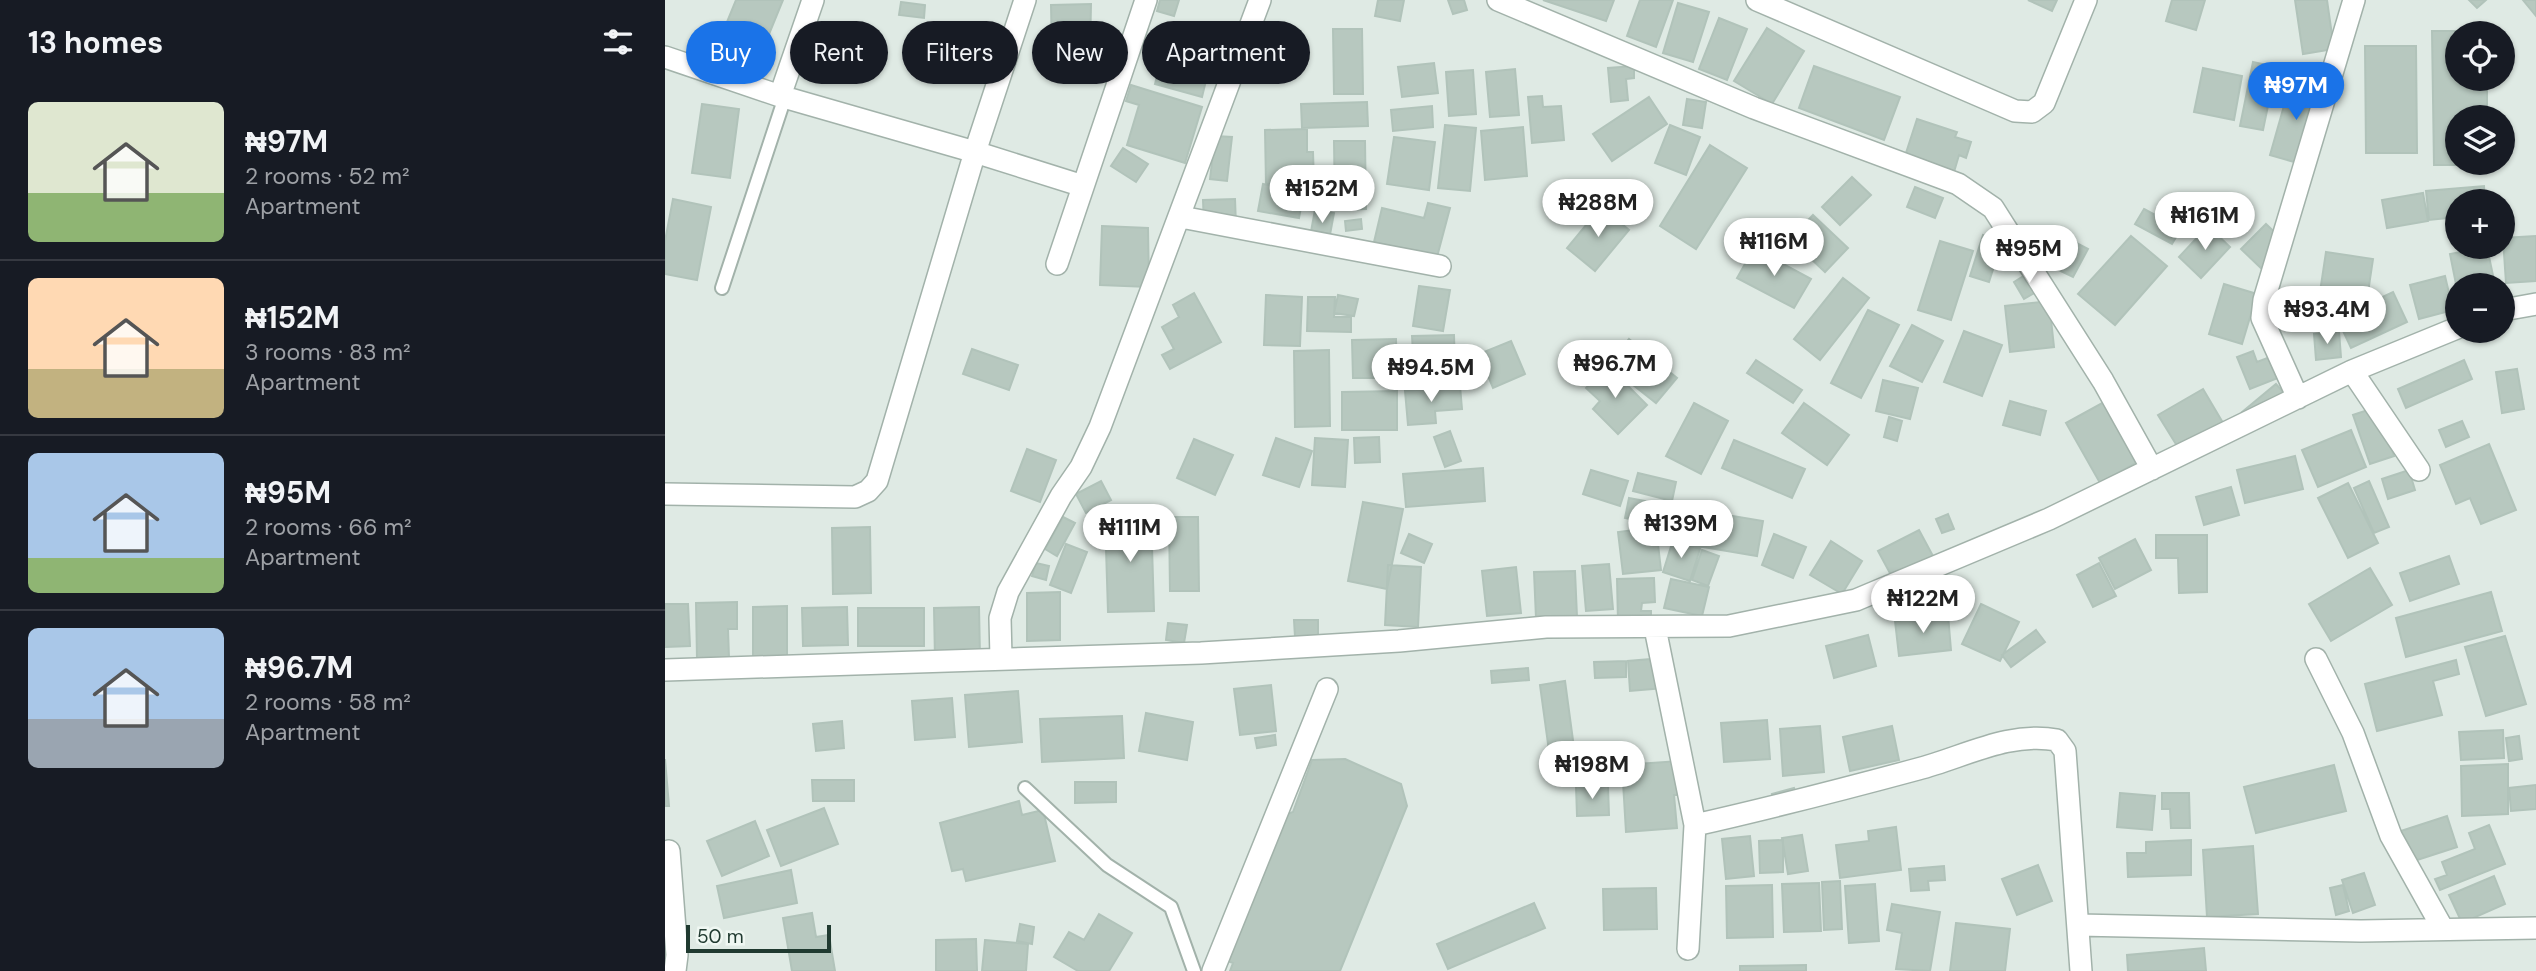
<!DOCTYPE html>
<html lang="en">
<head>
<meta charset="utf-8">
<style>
  body { margin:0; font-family:"DM Sans",sans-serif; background:#20242c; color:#f1f3f6; height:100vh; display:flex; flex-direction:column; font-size:26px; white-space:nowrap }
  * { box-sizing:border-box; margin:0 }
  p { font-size:23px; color:#9ea1a6 }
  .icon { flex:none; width:38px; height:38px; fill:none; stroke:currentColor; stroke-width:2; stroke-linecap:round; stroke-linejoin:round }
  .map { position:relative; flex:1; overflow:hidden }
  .panel { display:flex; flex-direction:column; background:#171b24; width:665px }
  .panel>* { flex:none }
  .guide { position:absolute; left:21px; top:21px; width:665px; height:63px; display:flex; gap:14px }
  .fabs { position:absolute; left:1780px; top:21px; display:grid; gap:14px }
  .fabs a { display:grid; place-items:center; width:70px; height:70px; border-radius:50%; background:#171b24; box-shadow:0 2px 5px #0004; font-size:35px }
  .scale { position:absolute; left:21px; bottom:18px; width:145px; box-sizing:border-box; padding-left:7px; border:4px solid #203a30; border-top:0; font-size:19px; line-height:24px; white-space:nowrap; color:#203a30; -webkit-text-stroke:5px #eff7f2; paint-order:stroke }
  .price { position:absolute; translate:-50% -60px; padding:0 16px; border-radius:24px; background:#fff; color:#222; font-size:23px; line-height:46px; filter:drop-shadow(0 2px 4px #0008) }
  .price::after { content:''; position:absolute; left:50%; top:42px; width:21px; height:16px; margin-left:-10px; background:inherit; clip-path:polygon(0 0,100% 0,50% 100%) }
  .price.current { background:#1a73e8; color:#fff }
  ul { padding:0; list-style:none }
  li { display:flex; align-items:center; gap:21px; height:175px; padding:0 28px }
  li+li { border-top:2px solid #363941 }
  li span { display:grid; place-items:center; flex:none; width:196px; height:140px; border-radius:10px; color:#555 }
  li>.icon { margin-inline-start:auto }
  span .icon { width:84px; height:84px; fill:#fffc; stroke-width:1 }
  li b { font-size:30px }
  h2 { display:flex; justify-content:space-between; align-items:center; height:84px; padding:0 28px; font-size:30px }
  .tag { padding:0 24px; border-radius:32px; background:#171b24; box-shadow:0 2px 5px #0004; font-size:24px; line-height:63px }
  .tag.current { background:#1a73e8; color:#fff }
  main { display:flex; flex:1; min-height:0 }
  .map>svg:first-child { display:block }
  .building { fill:#b7c8bf; stroke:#b1c3ba; stroke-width:2 }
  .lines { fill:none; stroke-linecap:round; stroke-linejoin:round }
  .service-casing { stroke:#a2b2aa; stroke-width:16 }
  .minor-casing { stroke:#a2b2aa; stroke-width:24 }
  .service { stroke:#fff; stroke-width:12 }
  .minor { stroke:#fff; stroke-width:21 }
</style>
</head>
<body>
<main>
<section class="panel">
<h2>13 homes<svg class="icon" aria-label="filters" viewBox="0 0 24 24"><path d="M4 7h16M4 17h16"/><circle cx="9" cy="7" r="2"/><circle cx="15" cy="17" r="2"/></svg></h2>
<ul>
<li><span style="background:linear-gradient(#dfe7d0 65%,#8fb573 0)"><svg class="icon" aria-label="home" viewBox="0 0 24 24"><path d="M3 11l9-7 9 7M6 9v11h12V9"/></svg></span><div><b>₦97M</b><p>2 rooms · 52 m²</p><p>Apartment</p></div></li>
<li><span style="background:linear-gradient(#ffd9b3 65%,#c2b280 0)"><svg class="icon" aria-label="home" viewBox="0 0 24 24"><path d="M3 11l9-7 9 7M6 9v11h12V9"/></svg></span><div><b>₦152M</b><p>3 rooms · 83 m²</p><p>Apartment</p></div></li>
<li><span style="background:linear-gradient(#a9c7e8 75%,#8fb573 0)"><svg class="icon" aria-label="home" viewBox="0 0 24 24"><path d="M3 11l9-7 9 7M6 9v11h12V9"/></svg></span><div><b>₦95M</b><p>2 rooms · 66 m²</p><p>Apartment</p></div></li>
<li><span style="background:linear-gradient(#a9c7e8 65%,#9aa5b1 0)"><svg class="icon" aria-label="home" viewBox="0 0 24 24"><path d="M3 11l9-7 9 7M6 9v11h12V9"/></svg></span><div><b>₦96.7M</b><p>2 rooms · 58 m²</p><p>Apartment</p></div></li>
</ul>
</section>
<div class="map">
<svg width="1871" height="971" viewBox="0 0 1871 971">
  <rect width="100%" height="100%" fill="#dfeae4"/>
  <path class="building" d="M71,0H118L93,61L53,44Z
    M495,0H514L509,16L492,11Z
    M713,0H739L735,21L710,16Z
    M783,0H799L802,10L788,14Z
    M878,0H949L941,21Z
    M975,0H1008L991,47L962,36Z
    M1363,0H1392L1387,11Z
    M1507,0H1540L1531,30L1501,21Z
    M1630,0H1662L1669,49L1638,54Z
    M1804,0H1821L1812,8Z
    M1858,0H1871V16Z
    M236,2L260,5L259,18L234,15Z
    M1013,3L1044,12L1028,62L998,53Z
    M426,4L425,52L387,53L386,5Z
    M1054,18L1082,29L1062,80L1034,69Z
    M1102,28L1139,51L1107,104L1069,81Z
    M668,29H697L698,94H669Z
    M1767,31H1821L1792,33V79H1822V117H1792V163L1823,165H1769Z
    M1700,46H1751L1752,153H1701Z
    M498,52L545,64L537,97L490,84Z
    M1588,62L1611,67L1598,130L1575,126Z
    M769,63L773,93L737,97L733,67Z
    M969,66V78L961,79L963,100L946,102L943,68Z
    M1149,66L1235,97L1219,140L1134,108Z
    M1538,68L1577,76L1569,120L1529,112Z
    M850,69L854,115L825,117L821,72Z
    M808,70L811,114L784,116L781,72Z
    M1626,81L1658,90L1636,164L1605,155Z
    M466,85L537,107L520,163L462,145L474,105L461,101Z
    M877,96L878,107L896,106L899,140L867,143L863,97Z
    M984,97L1002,124L947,161L928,134Z
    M1022,99L1041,102L1037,128L1018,125Z
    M702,102L703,126L637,128L636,104Z
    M37,104L74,109L65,178L27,173Z
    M767,106L768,127L728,131L726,110Z
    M1252,119L1292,132L1290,137L1306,142L1301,158L1294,155L1289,172L1240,156Z
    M780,125L811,128L805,191L773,188Z
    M1005,125L1035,137L1021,175L990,163Z
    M858,127L862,176L820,180L816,131Z
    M642,129V152H648L649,183L601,184L600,130Z
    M550,136L567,137L562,181L545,179Z
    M729,137L770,142L764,190L722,184Z
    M669,141H700L701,209L670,210Z
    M1045,145L1082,168L1031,249L995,226Z
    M458,148L483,164L471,182L446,166Z
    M1187,177L1206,195L1175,225L1157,207Z
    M598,184L639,191L634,218L593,211Z
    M1819,186L1820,201H1792V217L1764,220L1761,191Z
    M1250,187L1278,198L1270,218L1242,207Z
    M1758,193L1763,221L1722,228L1717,200Z
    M8,199L46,207L32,280L0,274V241Z
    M570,199L571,225L539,226L538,200Z
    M763,203L785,208L772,257L709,242L717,208L759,218Z
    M936,207L964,230L930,271L902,248Z
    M1479,209L1516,229L1507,244L1470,224Z
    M650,210L669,213L664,240L645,237Z
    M1148,215L1183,248L1160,272L1125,239Z
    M696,219L697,229L681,231L680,221Z
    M1601,224L1623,245L1598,270L1576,249Z
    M437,226L483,228L484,287L435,285Z
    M1543,226L1565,247L1536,278L1514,257Z
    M1318,235L1337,241L1324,282L1305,276Z
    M1396,235L1423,249L1408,277L1381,264Z
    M1466,236L1502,266L1450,325L1413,294Z
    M1871,236V281L1841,283L1838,238Z
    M1275,241L1308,251L1286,320L1253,310Z
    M1822,247L1830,285H1792V289L1785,254Z
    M1089,248L1146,279L1129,308L1072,278Z
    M1661,252L1708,259L1702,299L1655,292Z
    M1368,270L1378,288L1359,299L1349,282Z
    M1780,276L1788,310L1754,319L1745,285Z
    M1178,278L1204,298L1155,360L1129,339Z
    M1559,284L1592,294L1577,344L1544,334Z
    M754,286L785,290L778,331L748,326Z
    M1728,292L1742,322L1686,348L1672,318Z
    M529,293L556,342L505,369L497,355L509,349L497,327L514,317L508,305Z
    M601,295L637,297L635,346L599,345Z
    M673,295L693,299L689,316L669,313Z
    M643,297H670L669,317H686V332L642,331Z
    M1384,301L1389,347L1345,352L1340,306Z
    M1203,310L1234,325L1196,398L1166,383Z
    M1247,325L1278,341L1257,382L1225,366Z
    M1299,331L1337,345L1317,396L1279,382Z
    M1674,331L1676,357L1651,360L1649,334Z
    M789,335L790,369L749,371L747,336Z
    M731,339L732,378H688L687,340Z
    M964,339L1012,378L991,403L943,365Z
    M846,341L860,374L828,388L814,354Z
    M307,349L353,365L344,390L298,374Z
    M664,350L665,426L630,427L629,351Z
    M1588,351L1592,362L1605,357L1613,378L1585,389L1572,357Z
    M1091,360L1137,390L1128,403L1082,373Z
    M1799,360L1807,379L1741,408L1733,389Z
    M943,366L982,405L953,434L928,409L935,401L921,388Z
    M1852,369L1859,409L1837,413L1831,372Z
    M1218,380L1253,388L1245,419L1211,411Z
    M1611,384L1625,400L1591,428L1577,412Z
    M795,386L797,409L770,411L771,423L743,425L740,391Z
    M1538,389L1561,428L1517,454L1493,415Z
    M732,391V430H677V392Z
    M1448,397L1481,457L1435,483L1401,423Z
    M1345,401L1381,411L1375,435L1338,425Z
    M1029,403L1063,421L1036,474L1001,456Z
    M1139,403L1184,435L1162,465L1117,433Z
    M1712,407L1729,456L1705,464L1688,415Z
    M1224,417L1237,421L1232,441L1219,437Z
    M1797,421L1804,437L1781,447L1774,430Z
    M1686,430L1701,467L1653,487L1637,450Z
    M785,431L796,461L780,467L769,437Z
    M714,437L715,462L690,463L689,438Z
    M611,438L647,451L634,487L598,475Z
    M650,438L683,440L680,487L647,485Z
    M529,439L568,455L550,495L512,478Z
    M1069,440L1140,469L1127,498L1057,468Z
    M1824,444L1851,510L1816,524L1805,498L1791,504L1775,465Z
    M362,449L391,460L375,502L346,491Z
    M1630,456L1638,489L1580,503L1572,470Z
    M818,468L820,501L741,507L738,474Z
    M926,470L963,481L955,506L918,494Z
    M1744,470L1750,490L1723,499L1717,479Z
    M973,473L1011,482L1007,501L968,491Z
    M436,481L446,500L421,513L411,494Z
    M1704,481L1724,527L1709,533L1689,488Z
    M1683,483L1713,543L1683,558L1653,498Z
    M1566,487L1574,515L1539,525L1531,497Z
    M964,498L1012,507L1008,528L960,518Z
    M698,502L738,509L722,589L683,581Z
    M1026,509L1098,521L1092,556L1020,544Z
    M1283,514L1289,529L1277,533L1271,519Z
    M486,515L489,611L443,612L440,517Z
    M398,517L410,523L392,556L380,549Z
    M504,517H533L534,591H505Z
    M205,527L206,593L168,594L167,528Z
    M991,527L996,570L958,574L953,532Z
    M1254,530L1268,556L1227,577L1213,551Z
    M744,534L767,544L759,563L736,553Z
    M1109,534L1141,547L1128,578L1097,565Z
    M1491,535H1542V592L1514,593L1513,558H1491Z
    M1470,539L1486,570L1450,589L1434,558Z
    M1008,540L1035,549L1025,581L998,572Z
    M1166,541L1197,561L1177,594L1145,575Z
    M401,544L422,552L406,593L385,585Z
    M1037,550L1054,556L1043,586L1027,580Z
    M1784,556L1794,584L1745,601L1735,573Z
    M371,563L384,566L381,580L367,576Z
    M1434,563L1451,596L1428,607L1412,575Z
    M944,564L948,609L921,611L917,566Z
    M723,565L756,567L753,627L720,625Z
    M851,567L856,613L822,616L817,571Z
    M1705,568L1727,605L1666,641L1644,604Z
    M910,571L912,617L871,618L869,572Z
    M989,578L990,602L977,603L976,611H986V621L953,622L952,579Z
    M1006,579L1044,587L1037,616L999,608Z
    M395,592V640L362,641V593Z
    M1826,592L1837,631L1741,657L1731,618Z
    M72,602V629H63L64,658L32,659L31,603Z
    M0,604H23L25,646L0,647Z
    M1316,604L1354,622L1335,661L1297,644Z
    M122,606V657H88V607Z
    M182,607L183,645L138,646L137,608Z
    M314,607L315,658L270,659L269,608Z
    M193,608H259V646H193Z
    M1283,615L1286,650L1234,656L1230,621Z
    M629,620H653V637H630Z
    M503,623L522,625L519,643L501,640Z
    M1371,630L1380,642L1346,667L1337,655Z
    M1203,635L1211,666L1169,678L1161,646Z
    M1840,636L1861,704L1821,716L1800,647Z
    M997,658L999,688L965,691L963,661Z
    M1791,660L1794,674L1768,681L1777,715L1712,731L1700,684Z
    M961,661V677L930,678L929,662Z
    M863,668L864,680L827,683L826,671Z
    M900,681L912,770L887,773L875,685Z
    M606,685L611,731L575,735L569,689Z
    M353,691L357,742L304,747L300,695Z
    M287,698L290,737L250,740L247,701Z
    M481,713L528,722L522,760L474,751Z
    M457,716L459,758L377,762L375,719Z
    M1102,720L1105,759L1059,762L1056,723Z
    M177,721L179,748L151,751L148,724Z
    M1155,726L1159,772L1118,776L1115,729Z
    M1227,726L1234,760L1185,771L1178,737Z
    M1838,730L1839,758L1796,760L1794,732Z
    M610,735L611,745L592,748L590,738Z
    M1854,736L1857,759L1844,761L1841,738Z
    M0,759L4,806H0Z
    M680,759L736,784L742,806L675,971H565L568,963L557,959L617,816L628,812L647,760Z
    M1014,761L1017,795H1009L1012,828L961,832L957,765Z
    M1843,764V814L1797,816L1796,766Z
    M1669,765L1681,811L1591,833L1579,787Z
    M147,780H189V801H148Z
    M410,782H451V802L410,803Z
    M1871,785V809L1846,811L1844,788Z
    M911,786H943L944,815L912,816Z
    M1129,788L1133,800L1110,806L1107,794Z
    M1455,793L1490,796L1487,830L1452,827Z
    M1497,793H1524L1525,828H1506L1505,809H1497Z
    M354,801L357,815L378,810L390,861L301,881L298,869L287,871L275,823Z
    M159,808L173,844L116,866L102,830Z
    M1782,816L1792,847L1743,863L1733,832Z
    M90,821L104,856L57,876L42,841Z
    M1824,825L1840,864L1775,890L1770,879L1782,875L1777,862L1810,849L1804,833Z
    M1231,827L1236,870L1175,878L1171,845L1204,841L1203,831Z
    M1137,835L1143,871L1123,874L1117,838Z
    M1085,836L1089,876L1061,879L1057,839Z
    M1118,840V872L1095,873L1094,841Z
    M1526,840V875L1463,877L1462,853H1481V842Z
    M1588,846L1593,914L1542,917L1538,850Z
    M1373,865L1387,901L1352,915L1337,879Z
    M1279,866L1280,880L1263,881L1264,890L1246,891L1244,869Z
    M126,870L132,903L59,918L52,886Z
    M1699,873L1710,905L1688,913L1677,880Z
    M1829,876L1840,904L1797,923L1784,895Z
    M1175,881L1177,929L1159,930L1157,882Z
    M1154,883L1156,931L1119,932L1117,884Z
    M1210,884L1214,941L1184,943L1180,886Z
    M1107,885L1108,937L1062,938L1061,886Z
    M1678,885L1684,911L1671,915L1665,888Z
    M991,888L992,929L939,930L938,889Z
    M869,903L880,928L783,969L772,944Z
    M1227,904L1275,912L1265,971L1231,969L1237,933L1222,930Z
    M147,913L151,937L164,935L170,971H127L118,918Z
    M434,914L467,933L444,971H413L389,957L404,932L419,940Z
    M1291,923L1345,929L1340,971H1285Z
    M355,924L369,927L367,944L352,941Z
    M311,939L312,971H271V940Z
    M320,940L363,944L361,971H317Z
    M1539,948L1541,971H1463L1462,955Z
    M1141,965V971H1075V966Z"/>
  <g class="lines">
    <g class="service-casing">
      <path id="service" d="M57,288L120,97
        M360,788L442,865L506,907L529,971"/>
    </g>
    <g class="minor-casing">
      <path id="minor" d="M833,0L1089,108L1293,184L1328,208L1438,381L1487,469
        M1092,0L1350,111L1367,112L1379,103L1421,0
        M0,57L115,96L310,152L360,0
        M115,96L148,0
        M516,217L775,266
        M392,264L481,0
        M1838,310L1871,304
        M1687,371L1754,470
        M1633,398L1597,318L1599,300L1689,0
        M0,494L190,497L203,491L212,481L310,152L418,186
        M990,628L1030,825L1023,949
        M336,658L335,618L343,592L396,496L416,467L435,427L595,0
        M1651,659L1688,733L1726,836L1778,929
        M0,670L536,653L734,641L881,627L1064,626L1191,600L1384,519L1687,371L1792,328
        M1030,825C1105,808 1179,789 1253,769C1299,757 1344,731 1392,740L1400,751L1416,971
        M4,851L12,955L10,971
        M1414,925L1696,931L1871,928
        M548,971L662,689"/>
    </g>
    <use href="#service" class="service"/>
    <use href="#minor" class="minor"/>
  </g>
</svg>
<div class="fabs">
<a><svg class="icon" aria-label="locate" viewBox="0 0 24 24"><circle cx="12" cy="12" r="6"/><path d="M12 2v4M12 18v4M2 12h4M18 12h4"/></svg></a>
<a><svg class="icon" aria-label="layers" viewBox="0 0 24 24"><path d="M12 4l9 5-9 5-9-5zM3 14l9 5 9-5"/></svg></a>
<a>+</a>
<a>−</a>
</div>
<div class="scale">50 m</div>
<b class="price current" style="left:1631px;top:122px">₦97M</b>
<b class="price" style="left:657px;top:225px">₦152M</b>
<b class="price" style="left:933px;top:239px">₦288M</b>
<b class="price" style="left:1540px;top:252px">₦161M</b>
<b class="price" style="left:1109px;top:278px">₦116M</b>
<b class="price" style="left:1364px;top:285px">₦95M</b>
<b class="price" style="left:1662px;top:346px">₦93.4M</b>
<b class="price" style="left:950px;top:400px">₦96.7M</b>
<b class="price" style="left:766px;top:404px">₦94.5M</b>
<b class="price" style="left:1016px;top:560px">₦139M</b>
<b class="price" style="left:465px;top:564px">₦111M</b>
<b class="price" style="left:1258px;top:635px">₦122M</b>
<b class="price" style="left:927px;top:801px">₦198M</b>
<div class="guide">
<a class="tag current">Buy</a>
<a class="tag">Rent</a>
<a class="tag">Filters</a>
<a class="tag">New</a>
<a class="tag">Apartment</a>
</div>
</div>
</main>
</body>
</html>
